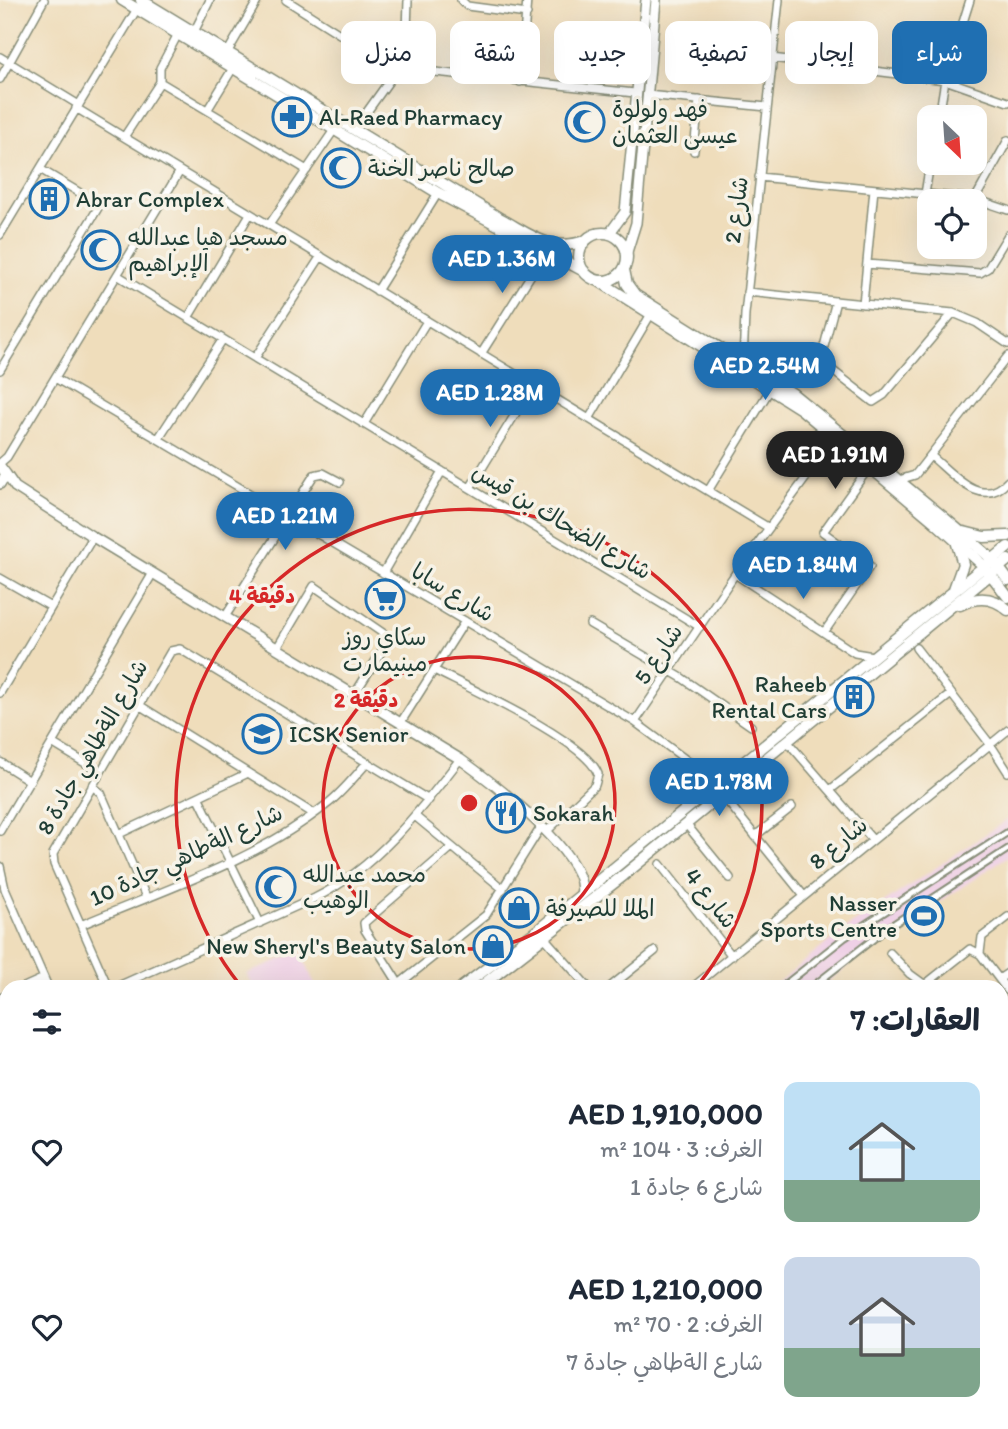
<!DOCTYPE html>
<html lang="ar">
<head>
<meta charset="utf-8">
<style>
  body { margin:0; font-family:Itim,"Playpen Sans Arabic",sans-serif; background:#f6f6f7; color:#1f2937; direction:rtl; height:100vh; display:flex; flex-direction:column; font-size:26px; white-space:nowrap }
  * { box-sizing:border-box; margin:0 }
  p { font-size:23px; color:#747a83 }
  .icon { flex:none; width:38px; height:38px; fill:none; stroke:currentColor; stroke-width:2; stroke-linecap:round; stroke-linejoin:round }
  .map { position:relative; flex:1; overflow:hidden; direction:ltr }
  .drawer { position:absolute; left:0px; top:980px; width:1008px; height:450px; display:flex; flex-direction:column; background:#fff; border-radius:21px 21px 0 0; box-shadow:0 7px 28px #0002; direction:rtl }
  .drawer>* { flex:none }
  .banner { position:absolute; left:21px; top:21px; width:966px; height:63px; direction:rtl; display:flex; gap:14px }
  .needle { width:46px; rotate:155deg }
  .buttons { position:absolute; left:917px; top:105px; display:grid; gap:14px }
  .buttons a { display:grid; place-items:center; width:70px; height:70px; border-radius:14px; background:#fff; box-shadow:0 7px 28px #0002; font-size:35px }
  .price { position:absolute; translate:-50% -60px; padding:0 16px; border-radius:24px; background:#1f6fb2; color:#fff; font-size:23px; line-height:46px; filter:drop-shadow(0 2px 4px #0008) }
  .price::after { content:''; position:absolute; left:50%; top:42px; width:21px; height:16px; margin-left:-10px; background:inherit; clip-path:polygon(0 0,100% 0,50% 100%) }
  .price.selected { background:#222; color:#fff }
  ul { padding:0; list-style:none }
  li { display:flex; align-items:center; gap:21px; height:175px; padding:0 28px }
  li span { display:grid; place-items:center; flex:none; width:196px; height:140px; border-radius:14px; color:#555 }
  li>.icon { margin-inline-start:auto }
  span .icon { width:84px; height:84px; fill:#fffc; stroke-width:1 }
  li b { font-size:30px }
  h2 { display:flex; justify-content:space-between; align-items:center; height:84px; padding:0 28px; font-size:30px }
  .pill { padding:0 24px; border-radius:14px; background:#fff; box-shadow:0 7px 28px #0002; font-size:24px; line-height:63px }
  .pill.selected { background:#1f6fb2; color:#fff }
  .map>svg:first-child { display:block }
  .built { fill:#efd0e6 }
  .lines { fill:none; stroke-linecap:round; stroke-linejoin:round }
  .pedestrian-casing { stroke:#878d78; stroke-width:9 }
  .minor-casing { stroke:#878d78; stroke-width:10 }
  .tertiary-casing { stroke:#878d78; stroke-width:12 }
  .secondary-casing { stroke:#878d78; stroke-width:13 }
  .pedestrian { stroke:#fff; stroke-width:5 }
  .minor { stroke:#fff; stroke-width:7 }
  .tertiary { stroke:#fff; stroke-width:9 }
  .secondary { stroke:#fff; stroke-width:10 }
  .ring { fill:none; stroke:#d62828; stroke-width:3.5 }
  .labels { text-anchor:middle; dominant-baseline:central; stroke-width:7; stroke-linejoin:round; paint-order:stroke }
  .poi-label { font-size:23px; fill:#1f3d34; stroke:#f7f3e8; text-anchor:start }
  .street-label { font-size:23px; fill:#1f3d34; stroke:#f7f3e8 }
  .centre { fill:#d62828; stroke:#f7f3e8; stroke-width:3.5 }
  .ring-label { font-size:21px; text-anchor:middle; font-weight:bold; fill:#d62828; stroke:#f7f3e8; stroke-width:7; stroke-linejoin:round; paint-order:stroke }
</style>
</head>
<body>
<div class="map">
<svg width="1008" height="1429" viewBox="0 0 1008 1429">
  <rect width="100%" height="100%" fill="#f7f3e8"/>
  <filter id="ink" filterUnits="userSpaceOnUse"><feTurbulence type="fractalNoise" baseFrequency=".0143" numOctaves="2"/><feDisplacementMap in="SourceGraphic" scale="14" xChannelSelector="R" yChannelSelector="G"/><feConvolveMatrix kernelMatrix="1 2 1 2 8 2 1 2 1" color-interpolation-filters="sRGB"/></filter>
  <filter id="wash" filterUnits="userSpaceOnUse"><feTurbulence type="fractalNoise" baseFrequency=".00686" numOctaves="4" result="noise"/><feDisplacementMap in="SourceGraphic" scale="28" xChannelSelector="R" yChannelSelector="G"/><feGaussianBlur stdDeviation="1.57" result="paint"/><feColorMatrix in="noise" values="0 0 0 0 0 0 0 0 0 0 0 0 0 0 0 0 0 1.4 0 .05"/><feComposite in="paint" operator="in"/></filter>
  <g filter="url(#wash)">
    <rect width="100%" height="100%" fill="#efddbb"/>
    <path class="built" d="M1008,819V856L864,953L821,987H772L844,930Z
      M300,951L316,987H253L247,974Z"/>
  </g>
  <g filter="url(#ink)">
    <g class="lines">
      <g class="pedestrian-casing">
        <path id="pedestrian" d="M782,987L844,938L1008,832
          M812,987L886,929L1008,849"/>
      </g>
      <g class="minor-casing">
        <path id="minor" d="M286,0L395,69
          M461,0L467,6L527,14
          M194,32L210,0
          M227,53L258,0
          M0,57L79,105
          M772,58L945,80L1008,102
          M406,65L416,70L635,93
          M406,65L408,0
          M0,79L44,0
          M160,82L307,170
          M160,82V68L178,34
          M520,82L527,0
          M647,95L767,107
          M76,108L769,528
          M208,109L233,68
          M939,117L945,80L970,0
          M354,130L399,67
          M124,137L160,82
          M694,151L699,100
          M759,177L975,199L1008,210
          M925,194L930,163
          M975,199L1008,140
          M269,225L334,130
          M0,235L137,9
          M867,264L980,273L988,268L1008,235
          M117,275L700,627
          M377,291L438,193
          M747,292L953,313L977,323L1008,344
          M836,301L822,354L823,363L873,402L884,395L953,313
          M863,304L874,189
          M188,318L250,214
          M481,354L546,251
          M255,358L321,256
          M743,362L745,314L779,0
          M0,370L98,208L97,203L40,169
          M55,378L635,722L689,762L715,786L804,896
          M589,419L651,314
          M364,424L427,321
          M158,439L223,339
          M931,456C953,474 982,511 1008,481
          M0,463L7,457L180,171
          M899,480L915,475L1008,356
          M470,488L533,385
          M708,491L771,388
          M383,573L442,471
          M735,574L855,653L873,656
          M0,578L51,607
          M225,617L314,475L323,473L340,482
          M590,624L682,678L751,726
          M825,631L870,566L823,532L870,466
          M277,648L314,586L390,638L354,695
          M916,648L990,744L1008,772
          M434,670C469,688 586,741 598,774L595,785L546,832
          M0,693L93,537
          M139,705L314,814
          M401,722L465,621
          M635,722L735,574L836,437
          M787,741L872,839
          M52,743L100,772
          M0,762L30,781
          M92,786L101,793L146,897
          M830,790L951,694
          M199,798L260,923
          M416,817L503,889
          M686,824L730,878
          M0,831L153,573
          M119,834L248,773
          M755,836L792,807
          M452,847L364,923L365,930L399,984L486,915L541,827
          M660,864L732,956
          M0,866L5,889L48,987
          M81,925C163,890 256,861 326,805C342,793 354,777 367,763
          M543,936L588,987
          M890,953L910,974L928,987
          M980,953L982,937L1008,917
          M999,979L1008,973
          M24,987L44,978
          M108,987L54,864L53,854L171,651L180,649L429,800
          M116,987L315,898C376,868 420,811 460,759
          M610,987L655,951
          M693,987L1008,730
          M922,987L970,949L980,954L1008,991
          M7,995L0,998L7,1015
          M0,1036L7,1031
          M0,1161L7,1157
          M1001,1185L1008,1193
          M1001,1321L1008,1329
          M190,1423L195,1429
          M286,1423L290,1429
          M962,1423L968,1429
          M56,1429L63,1423
          M78,1429L81,1423
          M714,1429L721,1423"/>
      </g>
      <g class="tertiary-casing">
        <path id="tertiary" d="M609,234L625,212L646,0
          M627,252L636,223L656,0
          M0,466L6,474L0,484
          M6,474L15,487L93,537L460,759C489,780 591,856 581,895
          M1001,1075L1008,1069
          M667,1423L674,1429
          M592,1429L600,1423
          M602,1429L609,1423"/>
      </g>
      <g class="secondary-casing">
        <path id="secondary" d="M122,0L438,193L584,271
          M141,0L501,219C531,235 550,253 585,241
          M579 257a24 24 0 1 1 48 0a24 24 0 1 1-48 0Z
          M624,270L627,284L635,295L793,394L942,516L993,560L1008,580
          M599,281L801,409L935,522L985,567L1008,597
          M964,532L984,537L1008,536
          M954,589L963,564L957,544
          M960,605C977,596 993,596 1008,610
          M462,987L538,930L1008,547
          M480,987L624,875L1008,560
          M0,1224L7,1220
          M0,1250L7,1239
          M1001,1286L1008,1281
          M1001,1297L1008,1291
          M0,1318L7,1325
          M0,1335L7,1342
          M476,1423L482,1429
          M494,1423L499,1429
          M434,1429L437,1423
          M450,1429L454,1423
          M829,1429L837,1423
          M840,1429L848,1423"/>
      </g>
      <use href="#pedestrian" class="pedestrian"/>
      <use href="#minor" class="minor"/>
      <use href="#tertiary" class="tertiary"/>
      <use href="#secondary" class="secondary"/>
    </g>
  </g>
  <g class="ring">
    <circle cx="469" cy="803" r="146"/>
    <path d="M240 985A293 293 0 1 1 698 985"/>
  </g>
  <defs>
    <g id="pharmacy-ring" transform="scale(2.0125)"><circle r="9.5" fill="#f7f3e8" stroke="#1f6fb2" stroke-width="1.5"/><path d="M-2-6h4v4h4v4h-4v4h-4v-4h-4v-4h4Z" fill="#1f6fb2"/></g>
    <g id="mosque-ring" transform="scale(2.0125)"><circle r="9.5" fill="#f7f3e8" stroke="#1f6fb2" stroke-width="1.5"/><path d="M3.5-4.9A6 6 0 1 0 3.5 4.9A5 5 0 1 1 3.5-4.9Z" fill="#1f6fb2"/></g>
    <g id="building-ring" transform="scale(2.0125)"><circle r="9.5" fill="#f7f3e8" stroke="#1f6fb2" stroke-width="1.5"/><path d="M-4-6H4V6H1V3H-1V6H-4ZM-2.5-4.3h1.7v1.8h-1.7ZM.8-4.3h1.7v1.8H.8ZM-2.5-1h1.7V.8h-1.7ZM.8-1h1.7V.8H.8Z" fill="#1f6fb2"/></g>
    <g id="supermarket-ring" transform="scale(2.0125)"><circle r="9.5" fill="#f7f3e8" stroke="#1f6fb2" stroke-width="1.5"/><path d="M-6-5.5h2.5l.6 2H6L4.5 2H-2.5L-4.4-4H-6ZM-1.5 3.2a1.3 1.3 0 1 0 .1 0ZM3 3.2a1.3 1.3 0 1 0 .1 0Z" fill="#1f6fb2"/></g>
    <g id="school-ring" transform="scale(2.0125)"><circle r="9.5" fill="#f7f3e8" stroke="#1f6fb2" stroke-width="1.5"/><path d="M0-5L7-2L0 1L-7-2ZM-4 1L0 2.5L4 1V4Q0 6-4 4Z" fill="#1f6fb2"/></g>
    <g id="restaurant-ring" transform="scale(2.0125)"><circle r="9.5" fill="#f7f3e8" stroke="#1f6fb2" stroke-width="1.5"/><path d="M-5-6h1v4h1v-4h1v4h1v-4h1v5L-1.5 .5V6h-2V.5L-5-1ZM5-6V6H3V1.5H1.5Q1.5-4 5-6Z" fill="#1f6fb2"/></g>
    <g id="shop-ring" transform="scale(2.0125)"><circle r="9.5" fill="#f7f3e8" stroke="#1f6fb2" stroke-width="1.5"/><path d="M-5-2.5h2.3a2.7 3.5 0 0 1 5.4 0H5L5.5 6h-11ZM-1.5-2.5h3a1.5 2.3 0 0 0-3 0Z" fill="#1f6fb2"/></g>
    <g id="stadium-ring" transform="scale(2.0125)"><circle r="9.5" fill="#f7f3e8" stroke="#1f6fb2" stroke-width="1.5"/><path d="M0-5a6.5 5 0 1 0 0 10a6.5 5 0 1 0 0-10ZM-3.5-1.8h7v3.6h-7Z" fill="#1f6fb2"/></g>
  </defs>
  <g fill-rule="evenodd">
    <use href="#pharmacy-ring" x="292" y="117"/>
    <use href="#mosque-ring" x="585" y="122"/>
    <use href="#mosque-ring" x="341" y="168"/>
    <use href="#building-ring" x="49" y="199"/>
    <use href="#mosque-ring" x="101" y="250"/>
    <use href="#supermarket-ring" x="385" y="599"/>
    <use href="#building-ring" x="854" y="697"/>
    <use href="#school-ring" x="262" y="734"/>
    <use href="#restaurant-ring" x="506" y="813"/>
    <use href="#mosque-ring" x="276" y="887"/>
    <use href="#shop-ring" x="519" y="908"/>
    <use href="#stadium-ring" x="924" y="916"/>
    <use href="#shop-ring" x="493" y="946"/>
  </g>
  <g class="labels">
    <g class="poi-label">
      <text x="612" y="109">فهد ولولوة<tspan x="612" dy="26">عيسى العثمان</tspan></text>
      <text x="319" y="117">Al-Raed Pharmacy</text>
      <text x="368" y="168">صالح ناصر الخنة</text>
      <text x="76" y="199">Abrar Complex</text>
      <text x="128" y="237">مسجد هيا عبدالله<tspan x="128" dy="26">الإبراهيم</tspan></text>
      <text x="385" y="637" text-anchor="middle">سكاي روز<tspan x="385" dy="26">مينيمارت</tspan></text>
      <text x="827" y="684" text-anchor="end">Raheeb<tspan x="827" dy="26">Rental Cars</tspan></text>
      <text x="289" y="734">ICSK Senior</text>
      <text x="533" y="813">Sokarah</text>
      <text x="303" y="874">محمد عبدالله<tspan x="303" dy="26">الوهيب</tspan></text>
      <text x="897" y="903" text-anchor="end">Nasser<tspan x="897" dy="26">Sports Centre</tspan></text>
      <text x="546" y="908">الملا للصيرفة</text>
      <text x="466" y="946" text-anchor="end">New Sheryl's Beauty Salon</text>
    </g>
    <g class="street-label">
      <text transform="translate(736 210) rotate(-83)">شارع 2</text>
      <text transform="translate(562 521) rotate(31)">شارع الضحاك بن قيس</text>
      <text transform="translate(453 592) rotate(31)">شارع سابا</text>
      <text transform="translate(658 654) rotate(-56)">شارع 5</text>
      <text transform="translate(92 747) rotate(-60)">شارع الةطاهي جادة 8</text>
      <text transform="translate(838 843) rotate(-40)">شارع 8</text>
      <text transform="translate(186 855) rotate(-25)">شارع الةطاهي جادة 10</text>
      <text transform="translate(711 898) rotate(52)">شارع 4</text>
    </g>
  </g>
  <circle cx="469" cy="803" r="10" class="centre"/>
  <g class="ring-label">
    <text x="262" y="603">4 دقيقة</text>
    <text x="366" y="707">2 دقيقة</text>
  </g>
</svg>
<div class="buttons">
<a><svg class="needle" viewBox="-14 -14 28 28"><path d="M0-13l5 13h-10z" fill="#e53935"/><path d="M0 13l5-13h-10z" fill="#747a83"/></svg></a>
<a><svg class="icon" aria-label="locate" viewBox="0 0 24 24"><circle cx="12" cy="12" r="6"/><path d="M12 2v4M12 18v4M2 12h4M18 12h4"/></svg></a>
</div>
<b class="price" style="left:502px;top:295px">AED 1.36M</b>
<b class="price" style="left:765px;top:402px">AED 2.54M</b>
<b class="price" style="left:490px;top:429px">AED 1.28M</b>
<b class="price selected" style="left:835px;top:491px">AED 1.91M</b>
<b class="price" style="left:285px;top:552px">AED 1.21M</b>
<b class="price" style="left:803px;top:601px">AED 1.84M</b>
<b class="price" style="left:719px;top:818px">AED 1.78M</b>
<div class="banner">
<a class="pill selected">شراء</a>
<a class="pill">إيجار</a>
<a class="pill">تصفية</a>
<a class="pill">جديد</a>
<a class="pill">شقة</a>
<a class="pill">منزل</a>
</div>
<section class="drawer">
<h2>العقارات: 7<svg class="icon" aria-label="filters" viewBox="0 0 24 24"><path d="M4 7h16M4 17h16"/><circle cx="9" cy="7" r="2"/><circle cx="15" cy="17" r="2"/></svg></h2>
<ul>
<li><span style="background:linear-gradient(#bfe0f5 70%,#7fa58c 0)"><svg class="icon" aria-label="home" viewBox="0 0 24 24"><path d="M3 11l9-7 9 7M6 9v11h12V9"/></svg></span><div><b>AED 1,910,000</b><p>الغرف: 3 · 104 m²</p><p>شارع 6 جادة 1</p></div><svg class="icon" aria-label="heart" viewBox="0 0 24 24"><path d="M12 20l-8-8c-3-5 5-10 8-4 3-6 11-1 8 4z"/></svg></li>
<li><span style="background:linear-gradient(#c9d6e8 65%,#7fa58c 0)"><svg class="icon" aria-label="home" viewBox="0 0 24 24"><path d="M3 11l9-7 9 7M6 9v11h12V9"/></svg></span><div><b>AED 1,210,000</b><p>الغرف: 2 · 70 m²</p><p>شارع الةطاهي جادة 7</p></div><svg class="icon" aria-label="heart" viewBox="0 0 24 24"><path d="M12 20l-8-8c-3-5 5-10 8-4 3-6 11-1 8 4z"/></svg></li>
</ul>
</section>
</div>
</body>
</html>
